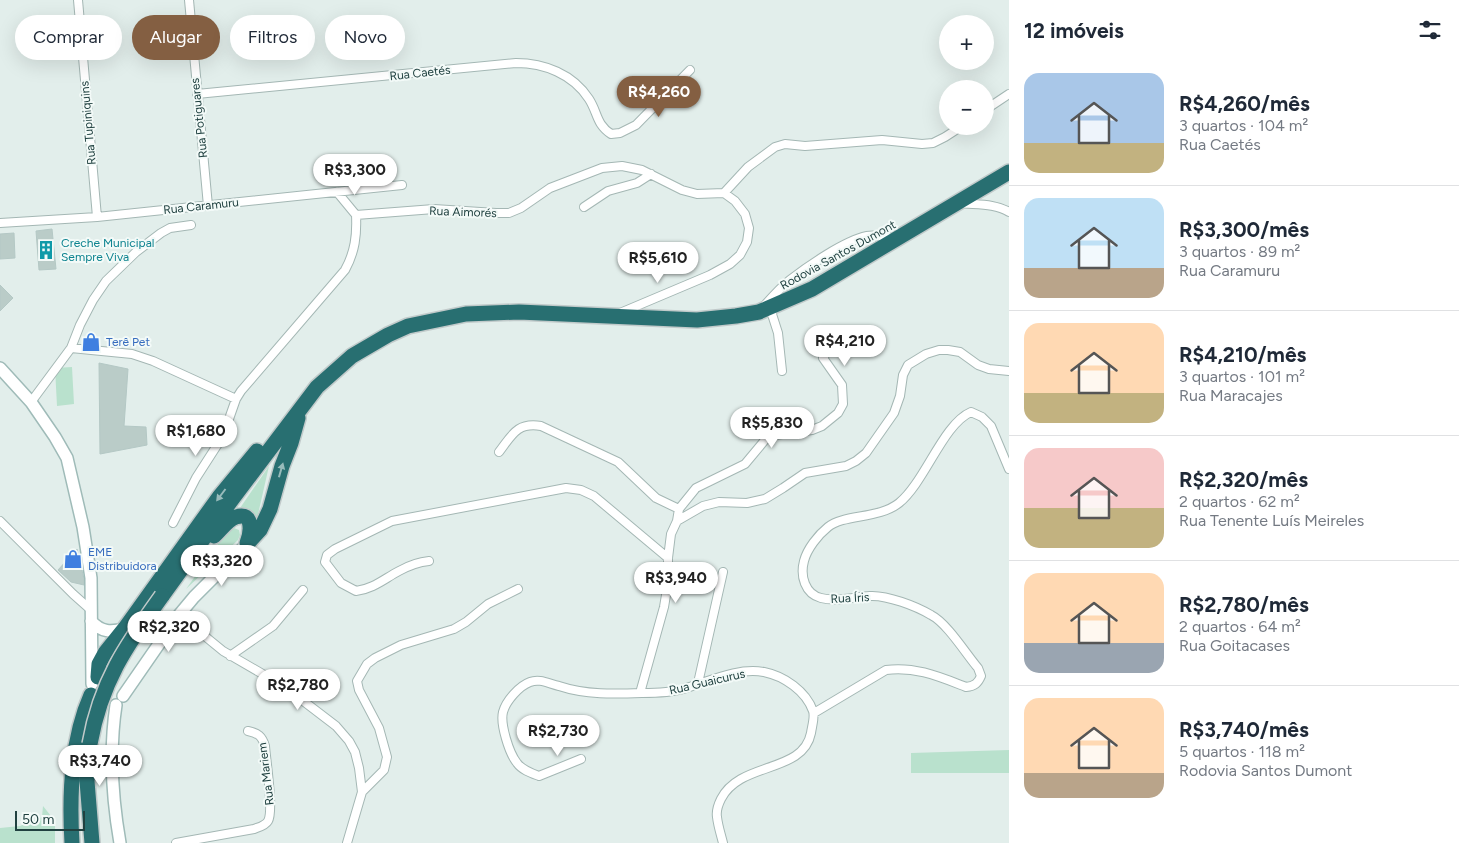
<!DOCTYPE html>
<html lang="pt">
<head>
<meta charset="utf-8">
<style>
  body { margin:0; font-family:Figtree,sans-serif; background:#f6f6f7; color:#1f2937; height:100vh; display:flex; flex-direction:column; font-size:19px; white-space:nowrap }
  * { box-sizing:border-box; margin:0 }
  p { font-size:16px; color:#747a83 }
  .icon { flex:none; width:28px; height:28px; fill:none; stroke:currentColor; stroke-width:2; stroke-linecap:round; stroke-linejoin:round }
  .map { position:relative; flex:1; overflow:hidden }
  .side { display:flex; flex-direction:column; background:#fff; width:450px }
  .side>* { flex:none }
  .banner { position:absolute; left:15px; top:15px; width:475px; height:45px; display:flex; gap:10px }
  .controls { position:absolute; left:939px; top:15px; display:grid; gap:10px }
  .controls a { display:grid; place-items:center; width:55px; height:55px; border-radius:50%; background:#fff; box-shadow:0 5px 20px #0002; font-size:25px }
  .scale { position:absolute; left:15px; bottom:12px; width:70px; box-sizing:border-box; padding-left:5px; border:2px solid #204140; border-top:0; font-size:14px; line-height:18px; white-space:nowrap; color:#204140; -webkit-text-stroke:4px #f3faf8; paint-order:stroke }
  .price { position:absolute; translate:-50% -42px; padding:0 11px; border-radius:18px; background:#fff; color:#222; font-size:16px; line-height:32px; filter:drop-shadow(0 1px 2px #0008) }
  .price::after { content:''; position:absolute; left:50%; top:30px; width:15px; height:11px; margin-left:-8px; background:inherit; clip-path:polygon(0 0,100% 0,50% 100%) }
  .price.current { background:#845f42; color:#fff }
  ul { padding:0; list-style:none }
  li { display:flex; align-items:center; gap:15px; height:125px; padding:0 15px }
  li+li { border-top:1px solid #e0e1e3 }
  li span { display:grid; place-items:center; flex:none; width:140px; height:100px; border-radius:15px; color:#555 }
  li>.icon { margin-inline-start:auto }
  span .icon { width:60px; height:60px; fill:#fffc; stroke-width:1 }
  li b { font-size:21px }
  h2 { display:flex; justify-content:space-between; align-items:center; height:60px; padding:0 15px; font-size:21px }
  .tag { padding:0 18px; border-radius:22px; background:#fff; box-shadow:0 5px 20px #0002; font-size:18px; line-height:45px }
  .tag.current { background:#845f42; color:#fff }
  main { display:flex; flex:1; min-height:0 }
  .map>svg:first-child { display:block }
  .green { fill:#b9e1cd }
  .building { fill:#baccc8; stroke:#b4c8c5 }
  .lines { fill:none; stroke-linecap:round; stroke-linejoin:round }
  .street-casing { stroke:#a4b7b4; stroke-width:10 }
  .secondary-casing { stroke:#9fbbb8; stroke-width:14 }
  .highway-casing { stroke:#c1caca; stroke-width:18 }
  .street { stroke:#fff; stroke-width:8 }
  .secondary { stroke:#fff; stroke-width:11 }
  .highway { stroke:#286f71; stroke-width:15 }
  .highway-bridge-casing { stroke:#c1caca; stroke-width:18; stroke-linecap:butt }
  .highway-bridge { stroke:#286f71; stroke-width:15 }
  .oneway { fill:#98bbbb }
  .labels { text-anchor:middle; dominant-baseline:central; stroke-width:4; stroke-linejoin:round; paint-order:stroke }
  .street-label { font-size:12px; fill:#204140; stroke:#f3faf8 }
  .culture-label { font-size:12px; fill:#0d838f; stroke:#f3faf8; text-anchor:start }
  .shop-label { font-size:12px; fill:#366cbe; stroke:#f3faf8; text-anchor:start }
</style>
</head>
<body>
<main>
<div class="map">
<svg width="1009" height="843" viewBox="0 0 1009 843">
  <rect width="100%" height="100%" fill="#e2eeeb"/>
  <path class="green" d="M72,367L74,404L57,406L55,368Z
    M269,466L256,523L238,511Z
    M234,528L239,530L240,535L238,540L186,589L226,533Z
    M1009,750V773H911V753Z
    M43,806L55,821V843H0V828L20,826L42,817Z"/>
  <path class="building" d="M52,229L56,269L39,270L36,231Z
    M14,233L15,258L0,259V234Z
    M0,285L13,298L0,311Z
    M99,363L128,369L124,426L146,427L147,445L100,454Z
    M77,549L84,579V585L71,582L58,570Z"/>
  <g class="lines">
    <g class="street-casing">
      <path id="street" d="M78,0L97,217
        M189,0L208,206
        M197,94L516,63C544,63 573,74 589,99C598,113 596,124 611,134L620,133L636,125L690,70
        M985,110L1009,94
        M337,192L356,215
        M724,193L748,167L775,147L785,144L805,146L882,140L922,144L933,143L945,137L962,126
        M959,203C975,205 995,203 1009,212
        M584,207L608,191L637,183L651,174
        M0,223L97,217L402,185
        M765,305C773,296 781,287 790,280C808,266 844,241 867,236C876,234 885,237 893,238
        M770,308L778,333L782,371
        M71,348L132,354L153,361L236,399L241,391L345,270C355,252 357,235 356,215L434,209L496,213H509L521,208L550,188L602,168L622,166L642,170L682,190L697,194L724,193L735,201L745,214L749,228L747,242L740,255L730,264L710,275L620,313
        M31,402L71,348L80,325L93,300L106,281L136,252L161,233L170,228L191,225
        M499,452C512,435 517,422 541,426L618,462L656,498L679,509
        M0,521L73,594L91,610
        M677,521L703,506L719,502L747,503L765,499L783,488L805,473L846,466L856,461L866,453L894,413L900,396L903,375L908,365L926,354L939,350H948L960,352L978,365L989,369L1009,371
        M173,523L196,478L223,436L236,399
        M429,561C418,562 408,566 399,571C384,579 373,589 356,591L341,583L325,562L327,555L335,549L392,521L566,488L581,490L594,496L668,558
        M179,615L223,651L285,687L336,726L349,741L355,752L359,768L362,792L347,843
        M230,656L273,626L303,590
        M698,683L723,572
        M640,693L664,607L668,583V558L671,534L677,521L679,509L696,488L745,464L765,440L775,435L812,430L822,426L838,413L843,404L842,385L823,358L835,339
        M814,713L886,670C915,666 940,677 966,687C975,686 978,683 981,676L978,668C966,654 947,623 931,615C916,606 887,595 870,596C854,597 837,602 821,598C805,594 800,576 804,561C807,549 818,535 828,527C844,514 879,519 899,503C925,482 943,424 971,412L982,417L991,426L1009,469
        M581,759L539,776C531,773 522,770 517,763C509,753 500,724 503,712C506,701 519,686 530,682C540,678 549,684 559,686C586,695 614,694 642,693C655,693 670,693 683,689C708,682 737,667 764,672C784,676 806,691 813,711C815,717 812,726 811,733C803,774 740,761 721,799C718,805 716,811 717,817C718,826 721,835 723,843
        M362,792L384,770L387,757L379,728L359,690L357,681L367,664L375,658L401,645L454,629L466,622L488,604L518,589
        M176,843L254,829C259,827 265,826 268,821C274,811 266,760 265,746C262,736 258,733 248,731"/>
    </g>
    <g class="secondary-casing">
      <path id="secondary" d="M0,368L31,402L55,437L67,458L83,527L91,578L92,684
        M91,621C101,632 111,633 125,628
        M123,696L179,615L194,597L247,544
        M116,705C109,751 112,797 120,843"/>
    </g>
    <g class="highway-casing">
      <path id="highway" d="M214,536C220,531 228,519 236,517C254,511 251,533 247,543
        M247,544L260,530L270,509L282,466L291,443L298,418
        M162,596L233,498L317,387L352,356L388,335L408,326L466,314L519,312L697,320L736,316L759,312L812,289L1009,172
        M98,677L99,664L105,653L125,628L219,497L257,451
        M90,744L87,781L92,843
        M72,843C69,794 71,740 91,695"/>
    </g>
    <use href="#street" class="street"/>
    <use href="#secondary" class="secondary"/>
    <use href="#highway" class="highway"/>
    <g class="highway-bridge-casing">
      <path id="highway-bridge" d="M90,744C101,682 126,646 162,596"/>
    </g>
    <use href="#highway-bridge" class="highway-bridge"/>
  </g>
  <defs><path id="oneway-solid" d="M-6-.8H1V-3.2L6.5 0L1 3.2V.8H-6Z" transform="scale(1.25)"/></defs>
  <g class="oneway">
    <use href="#oneway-solid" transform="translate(281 470) rotate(-74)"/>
    <use href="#oneway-solid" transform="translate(221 495) rotate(127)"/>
  </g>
  <defs>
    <g id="building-bare" transform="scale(1.5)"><path d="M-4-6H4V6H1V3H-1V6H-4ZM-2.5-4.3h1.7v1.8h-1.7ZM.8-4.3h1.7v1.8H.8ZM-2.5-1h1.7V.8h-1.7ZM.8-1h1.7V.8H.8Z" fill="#0f9aa8" stroke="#f3faf8" stroke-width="2.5" paint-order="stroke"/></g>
    <g id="shop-bare" transform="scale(1.5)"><path d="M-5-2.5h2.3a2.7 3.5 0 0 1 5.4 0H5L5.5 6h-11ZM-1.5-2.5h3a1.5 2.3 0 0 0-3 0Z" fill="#3f7fe0" stroke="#f3faf8" stroke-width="2.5" paint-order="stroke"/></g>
  </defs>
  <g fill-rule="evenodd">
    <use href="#building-bare" x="46" y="250"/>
    <use href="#shop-bare" x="91" y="342"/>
    <use href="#shop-bare" x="73" y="559"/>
  </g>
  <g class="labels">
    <g class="street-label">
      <text transform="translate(420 73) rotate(-6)">Rua Caetés</text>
      <text transform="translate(199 118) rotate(-96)">Rua Potiguares</text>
      <text transform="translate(88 123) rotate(-95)">Rua Tupiniquins</text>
      <text transform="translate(201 206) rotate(-6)">Rua Caramuru</text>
      <text transform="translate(463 212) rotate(2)">Rua Aimorés</text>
      <text transform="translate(838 255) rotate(-29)">Rodovia Santos Dumont</text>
      <text transform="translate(850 598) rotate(-3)">Rua Íris</text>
      <text transform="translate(707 682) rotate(-13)">Rua Guaicurus</text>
      <text transform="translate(266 774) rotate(-97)">Rua Mariem</text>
    </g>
    <g class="culture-label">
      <text x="61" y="243">Creche Municipal<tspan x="61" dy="14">Sempre Viva</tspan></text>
    </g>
    <g class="shop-label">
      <text x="106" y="342">Terê Pet</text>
      <text x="88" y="552">EME<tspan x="88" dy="14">Distribuidora</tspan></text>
    </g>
  </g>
</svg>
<div class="controls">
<a>+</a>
<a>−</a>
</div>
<div class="scale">50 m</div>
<b class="price current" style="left:659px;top:118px">R$4,260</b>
<b class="price" style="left:355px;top:196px">R$3,300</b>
<b class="price" style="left:658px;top:284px">R$5,610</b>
<b class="price" style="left:845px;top:367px">R$4,210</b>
<b class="price" style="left:772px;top:449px">R$5,830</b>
<b class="price" style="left:196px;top:457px">R$1,680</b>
<b class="price" style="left:222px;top:587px">R$3,320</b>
<b class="price" style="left:676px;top:604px">R$3,940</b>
<b class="price" style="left:169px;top:653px">R$2,320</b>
<b class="price" style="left:298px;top:711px">R$2,780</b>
<b class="price" style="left:558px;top:757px">R$2,730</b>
<b class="price" style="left:100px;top:787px">R$3,740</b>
<div class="banner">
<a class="tag">Comprar</a>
<a class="tag current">Alugar</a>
<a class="tag">Filtros</a>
<a class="tag">Novo</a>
</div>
</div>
<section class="side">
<h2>12 imóveis<svg class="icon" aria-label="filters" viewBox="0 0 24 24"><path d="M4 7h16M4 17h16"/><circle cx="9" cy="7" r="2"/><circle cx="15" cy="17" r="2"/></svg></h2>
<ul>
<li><span style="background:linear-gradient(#a9c7e8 70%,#c2b280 0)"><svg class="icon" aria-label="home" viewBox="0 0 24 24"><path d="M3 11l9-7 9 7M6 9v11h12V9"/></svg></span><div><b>R$4,260/mês</b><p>3 quartos · 104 m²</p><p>Rua Caetés</p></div></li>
<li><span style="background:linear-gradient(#bfe0f5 70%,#b9a48a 0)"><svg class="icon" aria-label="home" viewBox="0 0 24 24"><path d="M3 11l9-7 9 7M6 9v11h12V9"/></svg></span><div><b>R$3,300/mês</b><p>3 quartos · 89 m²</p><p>Rua Caramuru</p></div></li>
<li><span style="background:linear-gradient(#ffd9b3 70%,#c2b280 0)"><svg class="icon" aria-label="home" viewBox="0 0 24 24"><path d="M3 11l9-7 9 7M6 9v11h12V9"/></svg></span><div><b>R$4,210/mês</b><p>3 quartos · 101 m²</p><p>Rua Maracajes</p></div></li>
<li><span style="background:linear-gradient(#f6c9c9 60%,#c2b280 0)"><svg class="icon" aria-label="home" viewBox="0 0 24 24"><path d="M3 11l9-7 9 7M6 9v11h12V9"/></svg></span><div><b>R$2,320/mês</b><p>2 quartos · 62 m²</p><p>Rua Tenente Luís Meireles</p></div></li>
<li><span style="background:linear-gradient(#ffd9b3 70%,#9aa5b1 0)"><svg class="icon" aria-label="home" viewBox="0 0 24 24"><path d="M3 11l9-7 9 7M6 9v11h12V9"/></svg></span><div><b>R$2,780/mês</b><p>2 quartos · 64 m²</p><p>Rua Goitacases</p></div></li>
<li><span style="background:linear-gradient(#ffd9b3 75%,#b9a48a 0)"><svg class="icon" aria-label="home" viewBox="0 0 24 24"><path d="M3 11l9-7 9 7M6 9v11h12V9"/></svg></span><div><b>R$3,740/mês</b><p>5 quartos · 118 m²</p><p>Rodovia Santos Dumont</p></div></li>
</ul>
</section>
</main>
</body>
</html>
